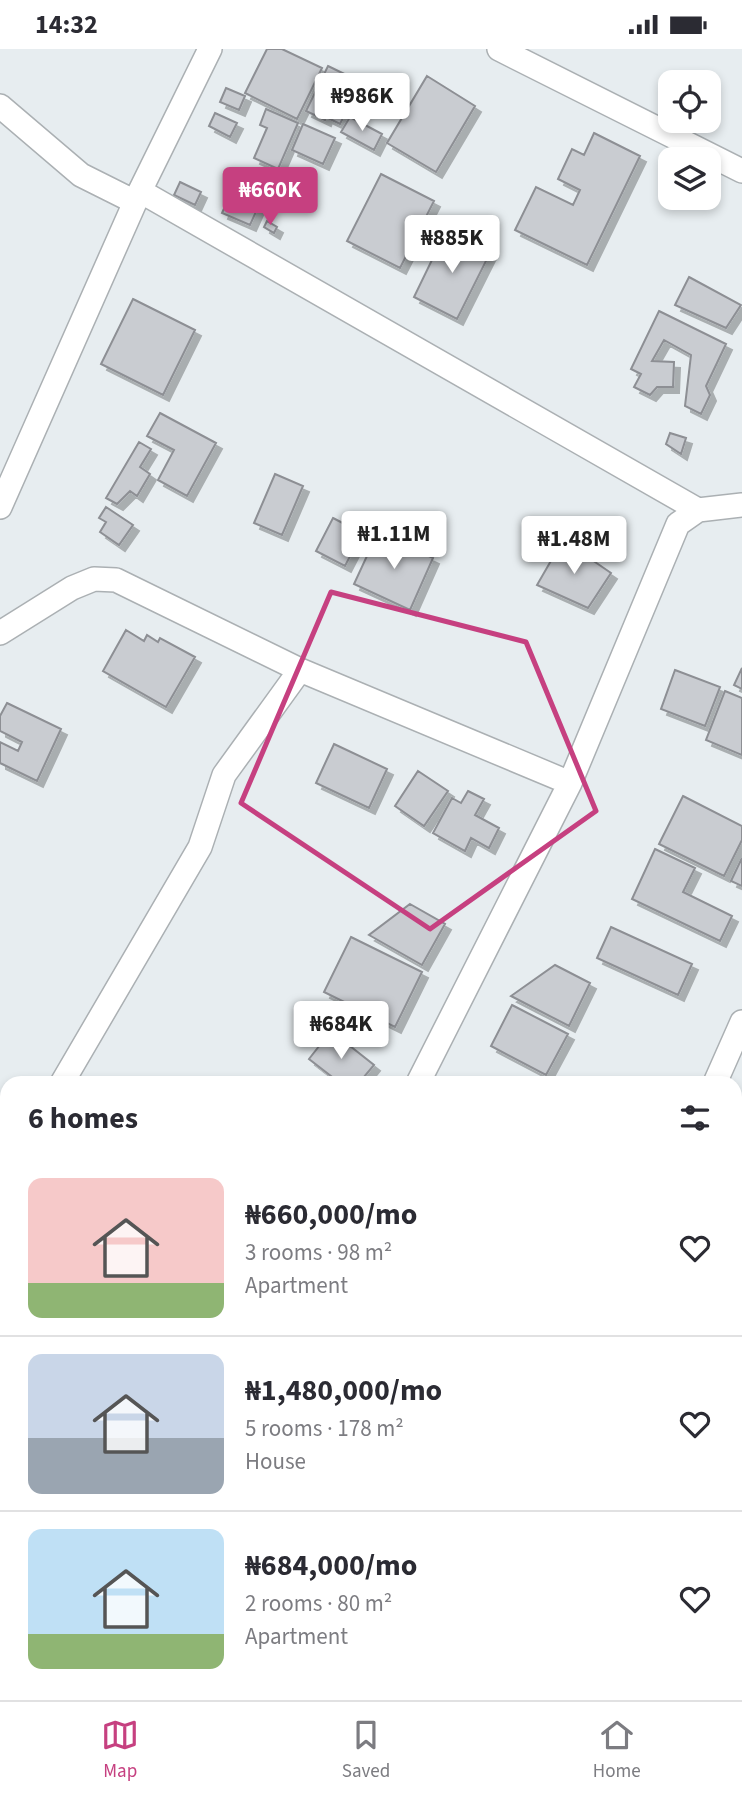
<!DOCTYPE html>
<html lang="en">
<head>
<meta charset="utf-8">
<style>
  body { margin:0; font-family:"Source Sans 3",sans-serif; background:#f7f7f7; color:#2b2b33; height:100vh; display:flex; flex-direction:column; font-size:26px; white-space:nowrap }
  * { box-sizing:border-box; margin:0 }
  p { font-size:23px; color:#7c7c81 }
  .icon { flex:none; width:38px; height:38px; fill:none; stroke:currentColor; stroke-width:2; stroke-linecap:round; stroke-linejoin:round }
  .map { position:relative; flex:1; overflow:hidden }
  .panel { position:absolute; left:0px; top:1027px; width:742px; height:625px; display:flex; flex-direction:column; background:#fff; border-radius:21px 21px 0 0; box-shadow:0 4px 10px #0003 }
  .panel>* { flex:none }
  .fabs { position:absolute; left:658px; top:21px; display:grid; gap:14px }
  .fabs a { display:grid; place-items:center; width:63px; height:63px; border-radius:14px; background:#fff; box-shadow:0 4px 10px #0003; font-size:35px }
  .price { position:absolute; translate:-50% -60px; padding:0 16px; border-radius:7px; background:#fff; color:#222; font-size:23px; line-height:46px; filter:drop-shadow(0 2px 4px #0008) }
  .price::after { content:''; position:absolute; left:50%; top:42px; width:21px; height:16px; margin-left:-10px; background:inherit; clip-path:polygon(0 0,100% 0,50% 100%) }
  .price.active { background:#c64080; color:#fff }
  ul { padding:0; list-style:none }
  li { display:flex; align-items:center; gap:21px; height:175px; padding:0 28px }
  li+li { border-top:2px solid #e1e1e2 }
  li span { display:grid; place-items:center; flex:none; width:196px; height:140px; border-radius:14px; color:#555 }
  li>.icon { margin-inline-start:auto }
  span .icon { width:84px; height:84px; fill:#fffc; stroke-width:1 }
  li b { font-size:30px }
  h2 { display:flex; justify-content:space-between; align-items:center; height:84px; padding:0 28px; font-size:30px }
  .status { display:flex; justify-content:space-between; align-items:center; height:49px; padding:0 35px; background:#fff; direction:ltr }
  .status svg { height:19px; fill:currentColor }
  .tabs { display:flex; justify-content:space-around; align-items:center; height:98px; border-top:2px solid #e1e1e2; background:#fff; font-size:19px; color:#7c7c81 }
  .tabs a { display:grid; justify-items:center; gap:4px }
  .tabs .active { color:#c64080 }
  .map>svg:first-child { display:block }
  .building { fill:#c9ccd1; stroke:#8d8f94; stroke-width:2; filter:url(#shadow) }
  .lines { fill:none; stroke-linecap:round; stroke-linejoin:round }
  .minor-casing { stroke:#abb0b3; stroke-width:26 }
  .minor { stroke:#fff; stroke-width:23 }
  .marked { fill:none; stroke:#c64080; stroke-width:5; stroke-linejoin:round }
</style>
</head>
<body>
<div class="status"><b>14:32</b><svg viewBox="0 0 49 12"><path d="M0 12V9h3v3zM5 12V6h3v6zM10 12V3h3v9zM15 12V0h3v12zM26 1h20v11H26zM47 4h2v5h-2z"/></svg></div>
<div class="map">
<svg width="742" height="1651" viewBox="0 0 742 1651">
  <defs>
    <filter id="shadow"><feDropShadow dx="6" dy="6" stdDeviation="0" flood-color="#0004"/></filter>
  </defs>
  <rect width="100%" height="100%" fill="#e7edf0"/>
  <path class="building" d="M267,0H282L322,19L297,70L245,44Z
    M328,17L361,33L340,75L326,68L325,71L306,62Z
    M427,27L475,57L436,123L387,94Z
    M226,39L245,47L239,61L220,53Z
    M266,60L298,74L278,120L254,109L267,79L260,76Z
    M215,64L237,74L230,88L209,77Z
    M350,68L382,85L374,101L341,83Z
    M303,75L335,89L323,115L292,101Z
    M594,84L640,107L587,216L515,181L536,138L573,156L580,141L558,130L572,100L584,106Z
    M381,125L434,152L400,219L347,192Z
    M180,133L201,143L195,156L174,146Z
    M231,144L259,156L250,176L222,164Z
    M267,172L277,178L274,184L264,178Z
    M446,182L490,204L457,270L414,248Z
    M689,228L741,256L726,279L675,256Z
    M133,250L195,281L163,346L101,315Z
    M659,262L726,295L706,337L710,346L701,365L685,357L691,306L664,291L652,312L674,313L673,338H657L650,346L634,338L641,325L631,320Z
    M160,364L216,394L187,447L158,431L174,401L147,387Z
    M670,384L686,389L681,405L666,395Z
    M139,393L151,400L140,418L150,425L137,447L130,442L117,455L106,449Z
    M275,425L303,437L282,486L254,474Z
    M106,458L133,476L119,496L100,483L106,473L99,469Z
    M333,469L362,484L345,517L316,502Z
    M378,483L433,509L410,561L354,535Z
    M563,491L611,524L588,559L537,536Z
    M126,581L144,592L147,586L158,593L160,589L195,608L166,658L103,622Z
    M742,619V640L734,636Z
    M675,621L720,638L705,677L661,660Z
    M725,642L742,649V706L706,691Z
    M7,654L61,680L37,732L0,714V693L18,702L22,693L0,682V667Z
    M334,695L387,720L369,759L316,734Z
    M418,722L448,742L424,777L395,757Z
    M468,742L484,750L475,766L499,779L489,799L471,789L465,802L433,784L452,749L461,754Z
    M683,747L742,777V791L724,827L659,795Z
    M655,800L695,819L683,843L732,867L720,892L632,850Z
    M742,809V837L731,832Z
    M410,855L445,875L422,916L369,886Z
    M611,878L692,915L678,946L597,909Z
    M351,888L422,923L395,978L324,943Z
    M555,916L590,934L569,977L511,947Z
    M512,956L568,985L546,1026L491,997Z
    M331,982L374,1016L359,1034H340L309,1010Z
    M735,1302L742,1306V1358L735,1354Z
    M7,1384V1422L0,1418V1396Z
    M738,1403L742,1405V1427L735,1424V1408Z
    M0,1643L6,1647L16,1645L26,1651H0Z"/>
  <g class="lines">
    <g class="minor-casing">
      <path id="minor" d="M499,0L742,122
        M0,57L81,126L135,153
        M140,142L698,461
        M0,458L140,142L210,0
        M0,584L72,539L94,530L116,531L300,621L570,734
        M62,1034L200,798L224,726L300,621
        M418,1034L570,734L678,475L698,461L742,456
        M715,1034L742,973
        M0,1142L7,1130
        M0,1264L7,1268
        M0,1614L7,1618
        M53,1645L63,1651
        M652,1645L658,1651
        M120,1651L125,1645
        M356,1651L361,1645
        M734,1651L742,1640"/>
    </g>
    <use href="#minor" class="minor"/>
  </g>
  <path class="marked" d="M331,543L526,593L596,762L430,880L241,754Z"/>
</svg>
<div class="fabs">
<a><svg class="icon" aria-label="locate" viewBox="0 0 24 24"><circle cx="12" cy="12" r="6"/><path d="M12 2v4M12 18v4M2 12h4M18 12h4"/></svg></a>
<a><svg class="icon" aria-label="layers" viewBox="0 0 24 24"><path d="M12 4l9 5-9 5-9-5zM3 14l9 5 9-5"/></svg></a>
</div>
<b class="price" style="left:362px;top:84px">₦986K</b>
<b class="price active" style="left:270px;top:178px">₦660K</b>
<b class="price" style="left:452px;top:226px">₦885K</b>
<b class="price" style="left:394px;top:522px">₦1.11M</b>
<b class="price" style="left:574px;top:527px">₦1.48M</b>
<b class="price" style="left:341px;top:1012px">₦684K</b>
<section class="panel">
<h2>6 homes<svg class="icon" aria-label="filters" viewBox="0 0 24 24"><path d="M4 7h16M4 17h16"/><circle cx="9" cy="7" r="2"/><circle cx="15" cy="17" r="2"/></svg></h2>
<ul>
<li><span style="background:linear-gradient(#f6c9c9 75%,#8fb573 0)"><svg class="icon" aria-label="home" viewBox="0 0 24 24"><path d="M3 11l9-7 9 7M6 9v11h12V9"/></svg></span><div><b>₦660,000/mo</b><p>3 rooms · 98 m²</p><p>Apartment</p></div><svg class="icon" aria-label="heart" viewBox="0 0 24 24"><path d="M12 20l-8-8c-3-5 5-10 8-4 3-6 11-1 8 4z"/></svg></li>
<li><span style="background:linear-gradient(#c9d6e8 60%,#9aa5b1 0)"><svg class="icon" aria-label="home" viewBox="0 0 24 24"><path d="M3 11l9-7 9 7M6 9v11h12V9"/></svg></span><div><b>₦1,480,000/mo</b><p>5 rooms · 178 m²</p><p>House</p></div><svg class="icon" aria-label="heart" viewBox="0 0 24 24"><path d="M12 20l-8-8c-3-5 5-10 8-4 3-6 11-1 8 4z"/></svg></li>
<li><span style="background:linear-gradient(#bfe0f5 75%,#8fb573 0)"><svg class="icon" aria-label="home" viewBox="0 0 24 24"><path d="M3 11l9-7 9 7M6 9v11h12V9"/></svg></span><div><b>₦684,000/mo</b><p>2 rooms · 80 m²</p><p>Apartment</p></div><svg class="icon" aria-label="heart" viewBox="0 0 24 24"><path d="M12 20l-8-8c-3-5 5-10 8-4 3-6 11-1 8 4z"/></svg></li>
</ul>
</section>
</div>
<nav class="tabs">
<a class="active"><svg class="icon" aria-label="map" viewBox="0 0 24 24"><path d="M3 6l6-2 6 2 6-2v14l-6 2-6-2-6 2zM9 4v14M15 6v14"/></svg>Map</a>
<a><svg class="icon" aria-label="saved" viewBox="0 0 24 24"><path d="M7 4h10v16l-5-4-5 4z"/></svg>Saved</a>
<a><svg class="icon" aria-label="home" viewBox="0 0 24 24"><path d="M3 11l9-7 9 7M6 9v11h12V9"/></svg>Home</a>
</nav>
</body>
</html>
